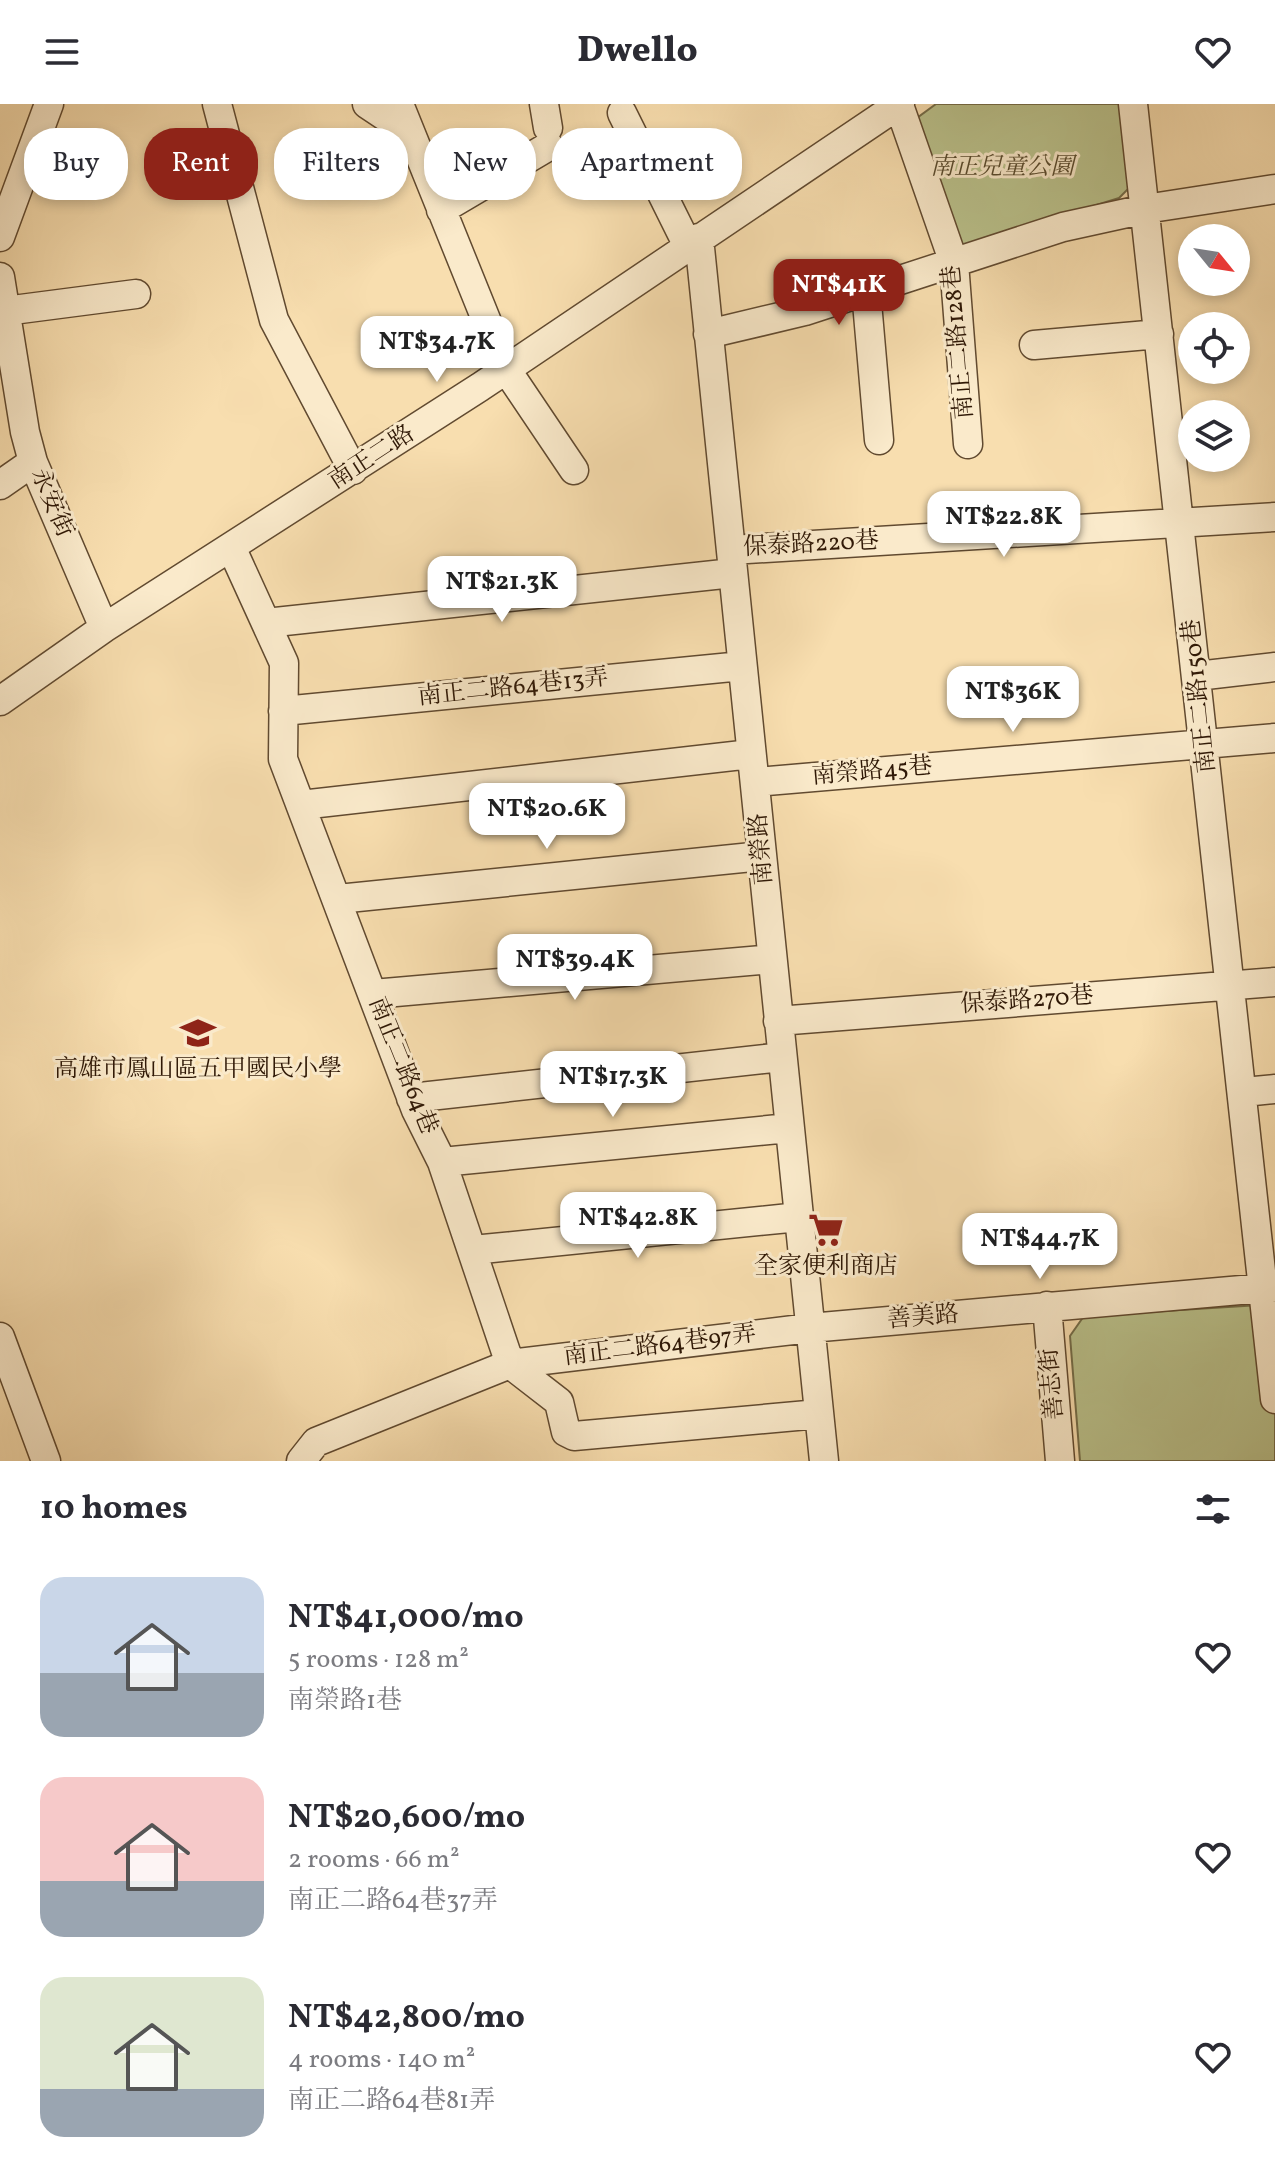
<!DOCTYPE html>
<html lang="en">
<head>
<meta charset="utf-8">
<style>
  body { margin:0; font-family:Vollkorn,"Noto Serif TC",serif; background:#f7f7f7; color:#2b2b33; height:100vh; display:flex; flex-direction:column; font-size:30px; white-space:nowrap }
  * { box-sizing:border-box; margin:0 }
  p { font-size:26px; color:#7c7c81 }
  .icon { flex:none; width:44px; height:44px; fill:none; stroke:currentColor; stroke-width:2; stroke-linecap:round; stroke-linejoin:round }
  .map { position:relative; height:1357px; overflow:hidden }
  .panel { display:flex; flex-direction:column; background:#fff; flex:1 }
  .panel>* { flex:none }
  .top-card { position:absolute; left:24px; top:24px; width:800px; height:72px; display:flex; gap:16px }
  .needle { width:52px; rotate:120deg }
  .buttons { position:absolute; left:1178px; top:120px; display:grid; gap:16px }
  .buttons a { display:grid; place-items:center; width:72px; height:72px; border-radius:50%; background:#fff; box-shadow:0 4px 12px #0003; font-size:40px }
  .price { position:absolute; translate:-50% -68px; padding:0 18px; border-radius:16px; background:#fff; color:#222; font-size:26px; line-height:52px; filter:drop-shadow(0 2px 4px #0008) }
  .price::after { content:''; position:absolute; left:50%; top:48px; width:24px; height:18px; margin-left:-12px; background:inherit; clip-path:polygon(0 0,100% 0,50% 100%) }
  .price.selected { background:#8f2418; color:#fff }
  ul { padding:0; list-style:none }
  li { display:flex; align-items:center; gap:24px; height:200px; padding:0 40px }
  li span { display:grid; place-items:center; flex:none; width:224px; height:160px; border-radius:24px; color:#555 }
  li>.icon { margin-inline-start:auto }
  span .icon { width:96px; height:96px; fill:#fffc; stroke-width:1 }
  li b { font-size:34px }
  h2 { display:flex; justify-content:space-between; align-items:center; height:96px; padding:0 40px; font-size:34px }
  .chip { padding:0 28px; border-radius:32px; background:#fff; box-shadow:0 4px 12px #0003; font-size:28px; line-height:72px }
  .chip.selected { background:#8f2418; color:#fff }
  header { display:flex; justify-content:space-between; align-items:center; height:104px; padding:0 40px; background:#fff; font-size:36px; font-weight:800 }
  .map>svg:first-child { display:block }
  .green { fill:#bac28c; stroke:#746d49; stroke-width:2 }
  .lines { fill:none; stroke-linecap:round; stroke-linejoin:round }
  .minor-casing { stroke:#614a30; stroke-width:31 }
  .minor { stroke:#faeacb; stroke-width:28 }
  .labels { text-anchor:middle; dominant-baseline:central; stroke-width:6; stroke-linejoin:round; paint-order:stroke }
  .park-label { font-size:24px; font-style:italic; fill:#594b2e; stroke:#faeacb }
  .street-label { font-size:24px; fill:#2f1806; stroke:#faeacb }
  .poi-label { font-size:24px; fill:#2f1806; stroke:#faeacb }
</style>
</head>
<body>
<header><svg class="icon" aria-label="menu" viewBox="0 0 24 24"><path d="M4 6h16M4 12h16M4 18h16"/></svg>Dwello<svg class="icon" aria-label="heart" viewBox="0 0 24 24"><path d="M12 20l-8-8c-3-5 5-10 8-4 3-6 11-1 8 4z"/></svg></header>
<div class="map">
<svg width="1275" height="1357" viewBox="0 0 1275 1357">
  <rect width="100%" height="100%" fill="#f8deaf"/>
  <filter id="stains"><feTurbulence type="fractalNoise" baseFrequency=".0025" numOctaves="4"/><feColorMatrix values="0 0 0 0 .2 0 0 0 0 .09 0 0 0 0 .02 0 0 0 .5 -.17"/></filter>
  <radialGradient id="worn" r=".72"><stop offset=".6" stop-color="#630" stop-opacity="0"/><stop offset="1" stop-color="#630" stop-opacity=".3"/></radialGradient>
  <path class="green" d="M936,0H1120L1131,82L1119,94L958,144L917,14Z
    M1275,1200V1357H1080L1070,1232L1084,1212Z"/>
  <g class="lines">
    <g class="minor-casing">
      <path id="minor" d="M217,0L274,216L353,366
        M367,0L406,26
        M399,0L506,265L574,366
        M544,0L548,24
        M1133,0L1275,1295
        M899,1L954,159L968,340
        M622,9L688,142
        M441,106L549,42
        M0,133L49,0
        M699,134L824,1357
        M0,173L25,328L33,358L104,524
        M866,187L879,336
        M5,207L136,190
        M708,230L805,207L1063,123L1145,105L1275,85
        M1034,241L1159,230
        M0,381L33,358
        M232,445L284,559L283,655L416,1006L442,1058L510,1260L316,1338L301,1357
        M731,446L1275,413
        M266,519L733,469
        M1197,572L1275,563
        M0,597L104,524L480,283L900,0
        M283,607L742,562
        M756,678L1275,634
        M301,701L751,650
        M338,795L762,752
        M373,890L772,855
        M778,917L1275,878
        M1244,988L1275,985
        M411,994L782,953
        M442,1058L789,1024
        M473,1146L799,1113
        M1047,1202L1060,1357
        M0,1233L46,1357
        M510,1260L810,1224L1275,1183
        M510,1260L559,1298L566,1328L574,1332L819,1310"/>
    </g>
    <use href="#minor" class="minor"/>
  </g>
  <defs>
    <g id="school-bare" transform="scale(2.76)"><path d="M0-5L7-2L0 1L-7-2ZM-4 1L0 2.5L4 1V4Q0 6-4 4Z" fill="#8f2418" stroke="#faeacb" stroke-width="2.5" paint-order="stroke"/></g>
    <g id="supermarket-bare" transform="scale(2.76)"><path d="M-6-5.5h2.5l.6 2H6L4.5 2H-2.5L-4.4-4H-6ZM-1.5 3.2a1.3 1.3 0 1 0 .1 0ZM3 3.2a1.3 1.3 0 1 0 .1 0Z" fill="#8f2418" stroke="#faeacb" stroke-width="2.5" paint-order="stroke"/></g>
  </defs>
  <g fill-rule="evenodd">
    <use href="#school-bare" x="198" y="929"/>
    <use href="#supermarket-bare" x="826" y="1126"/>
  </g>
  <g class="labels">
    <g class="park-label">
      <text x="1002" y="64">南正兒童公園</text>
    </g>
    <g class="street-label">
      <text transform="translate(959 238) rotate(-95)">南正二路128巷</text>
      <text transform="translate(372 354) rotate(-33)">南正二路</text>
      <text transform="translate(51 399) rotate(67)">永安街</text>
      <text transform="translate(811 441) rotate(-3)">保泰路220巷</text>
      <text transform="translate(513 584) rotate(-6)">南正二路64巷13弄</text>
      <text transform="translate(1200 592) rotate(-96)">南正二路150巷</text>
      <text transform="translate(872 668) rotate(-5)">南榮路45巷</text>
      <text transform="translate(762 745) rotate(-95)">南榮路</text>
      <text transform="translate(1027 897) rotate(-4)">保泰路270巷</text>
      <text transform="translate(402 962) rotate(68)">南正二路64巷</text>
      <text transform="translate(923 1214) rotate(-5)">善美路</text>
      <text transform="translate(660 1242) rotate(-7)">南正二路64巷97弄</text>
      <text transform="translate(1053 1280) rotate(-95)">善志街</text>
    </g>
    <g class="poi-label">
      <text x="198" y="966">高雄市鳳山區五甲國民小學</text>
      <text x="826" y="1163">全家便利商店</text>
    </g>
  </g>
  <rect width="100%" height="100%" filter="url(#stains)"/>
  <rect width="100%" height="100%" fill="url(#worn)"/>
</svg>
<div class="buttons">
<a><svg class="needle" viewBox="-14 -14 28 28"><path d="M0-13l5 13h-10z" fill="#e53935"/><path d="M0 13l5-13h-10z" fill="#7c7c81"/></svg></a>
<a><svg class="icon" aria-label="locate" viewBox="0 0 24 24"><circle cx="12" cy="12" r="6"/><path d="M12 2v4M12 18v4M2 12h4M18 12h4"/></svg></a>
<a><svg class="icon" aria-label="layers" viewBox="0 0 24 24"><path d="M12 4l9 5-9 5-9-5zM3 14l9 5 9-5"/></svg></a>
</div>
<b class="price selected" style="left:839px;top:223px">NT$41K</b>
<b class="price" style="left:437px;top:280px">NT$34.7K</b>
<b class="price" style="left:1004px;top:455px">NT$22.8K</b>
<b class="price" style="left:502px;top:520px">NT$21.3K</b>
<b class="price" style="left:1013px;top:630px">NT$36K</b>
<b class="price" style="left:547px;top:747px">NT$20.6K</b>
<b class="price" style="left:575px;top:898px">NT$39.4K</b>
<b class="price" style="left:613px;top:1015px">NT$17.3K</b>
<b class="price" style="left:638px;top:1156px">NT$42.8K</b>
<b class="price" style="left:1040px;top:1177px">NT$44.7K</b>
<div class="top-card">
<a class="chip">Buy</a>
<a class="chip selected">Rent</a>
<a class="chip">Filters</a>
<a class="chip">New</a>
<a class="chip">Apartment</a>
</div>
</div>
<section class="panel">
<h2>10 homes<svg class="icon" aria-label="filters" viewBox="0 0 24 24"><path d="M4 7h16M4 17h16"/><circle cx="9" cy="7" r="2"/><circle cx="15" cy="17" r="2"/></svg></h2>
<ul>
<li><span style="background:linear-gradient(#c9d6e8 60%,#9aa5b1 0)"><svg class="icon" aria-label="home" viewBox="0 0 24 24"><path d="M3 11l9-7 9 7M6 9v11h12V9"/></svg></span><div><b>NT$41,000/mo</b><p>5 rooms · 128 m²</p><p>南榮路1巷</p></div><svg class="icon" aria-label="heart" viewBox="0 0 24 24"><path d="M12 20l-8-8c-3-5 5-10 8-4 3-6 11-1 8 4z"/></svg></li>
<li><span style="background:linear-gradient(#f6c9c9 65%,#9aa5b1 0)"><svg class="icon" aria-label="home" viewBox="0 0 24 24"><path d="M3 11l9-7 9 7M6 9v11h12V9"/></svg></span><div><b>NT$20,600/mo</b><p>2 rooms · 66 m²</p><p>南正二路64巷37弄</p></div><svg class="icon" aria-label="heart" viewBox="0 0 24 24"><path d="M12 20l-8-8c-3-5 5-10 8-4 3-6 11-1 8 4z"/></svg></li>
<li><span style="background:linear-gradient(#dfe7d0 70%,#9aa5b1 0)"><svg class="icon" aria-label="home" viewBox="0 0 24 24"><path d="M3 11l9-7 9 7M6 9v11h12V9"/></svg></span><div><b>NT$42,800/mo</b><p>4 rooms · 140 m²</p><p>南正二路64巷81弄</p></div><svg class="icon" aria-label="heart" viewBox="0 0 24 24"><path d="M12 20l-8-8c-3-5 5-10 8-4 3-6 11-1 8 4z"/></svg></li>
</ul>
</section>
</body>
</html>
